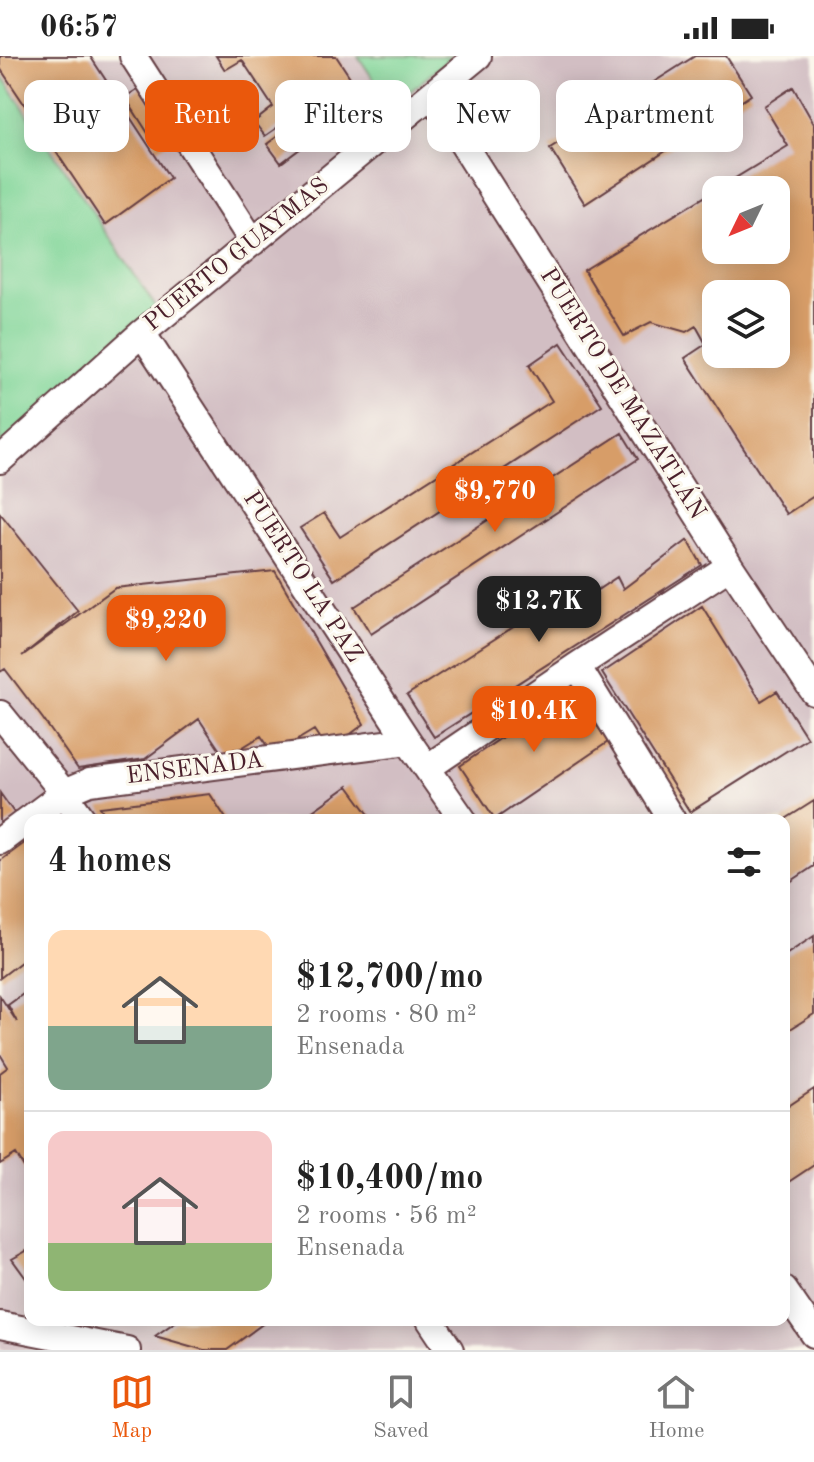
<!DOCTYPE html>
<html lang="en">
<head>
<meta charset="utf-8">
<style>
  body { margin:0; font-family:"Old Standard TT",serif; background:#f6f6f6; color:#222; height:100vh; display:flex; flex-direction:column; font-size:30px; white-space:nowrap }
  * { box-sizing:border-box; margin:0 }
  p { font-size:26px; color:#767676 }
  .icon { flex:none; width:44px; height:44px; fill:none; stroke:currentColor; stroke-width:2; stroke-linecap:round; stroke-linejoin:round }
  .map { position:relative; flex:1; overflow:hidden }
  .side { position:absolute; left:24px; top:758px; width:766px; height:512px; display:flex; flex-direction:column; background:#fff; border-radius:16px; box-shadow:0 4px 20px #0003 }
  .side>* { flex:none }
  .banner { position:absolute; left:24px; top:24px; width:766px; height:72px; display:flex; gap:16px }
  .needle { width:52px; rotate:227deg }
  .buttons { position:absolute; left:702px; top:120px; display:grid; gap:16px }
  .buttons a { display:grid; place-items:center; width:88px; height:88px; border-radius:16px; background:#fff; box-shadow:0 4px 20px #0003; font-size:40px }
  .price { position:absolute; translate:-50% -68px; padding:0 18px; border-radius:16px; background:#ea580c; color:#fff; font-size:26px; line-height:52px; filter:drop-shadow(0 2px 4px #0008) }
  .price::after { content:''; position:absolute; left:50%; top:48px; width:24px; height:18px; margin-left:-12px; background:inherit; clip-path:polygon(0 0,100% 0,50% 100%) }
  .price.active { background:#222; color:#fff }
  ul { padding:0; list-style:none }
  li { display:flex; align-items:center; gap:24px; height:200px; padding:0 24px }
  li+li { border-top:2px solid #e0e0e0 }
  li span { display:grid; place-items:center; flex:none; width:224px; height:160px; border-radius:16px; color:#555 }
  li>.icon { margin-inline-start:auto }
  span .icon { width:96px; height:96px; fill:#fffc; stroke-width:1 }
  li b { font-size:34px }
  h2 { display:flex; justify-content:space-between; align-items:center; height:96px; padding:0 24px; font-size:34px }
  .pill { padding:0 28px; border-radius:16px; background:#fff; box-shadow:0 4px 20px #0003; font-size:28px; line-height:72px }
  .pill.active { background:#ea580c; color:#fff }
  .status { display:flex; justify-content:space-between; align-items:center; height:56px; padding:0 40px; background:#fff; direction:ltr }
  .status svg { height:22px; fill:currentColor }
  .dock { display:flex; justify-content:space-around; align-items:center; height:112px; border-top:2px solid #e0e0e0; background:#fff; font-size:22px; color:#767676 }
  .dock a { display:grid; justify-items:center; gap:4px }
  .dock .active { color:#ea580c }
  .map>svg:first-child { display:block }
  .industrial { fill:#d2bec3; fill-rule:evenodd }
  .green { fill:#7fd598; stroke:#647a62; stroke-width:2 }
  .building { fill:#d79d68; fill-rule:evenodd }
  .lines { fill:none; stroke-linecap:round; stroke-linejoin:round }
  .minor-casing { stroke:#643d43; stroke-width:30 }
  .minor { stroke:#fff; stroke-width:26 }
  .labels { text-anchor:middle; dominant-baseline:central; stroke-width:6; stroke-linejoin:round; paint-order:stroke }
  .street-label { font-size:24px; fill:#4a1f2b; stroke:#fbf7ec }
</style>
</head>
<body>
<div class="status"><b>06:57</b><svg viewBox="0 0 49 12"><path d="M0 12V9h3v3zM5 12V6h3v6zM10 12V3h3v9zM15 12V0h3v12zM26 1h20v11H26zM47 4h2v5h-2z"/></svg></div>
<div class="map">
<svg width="814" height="1294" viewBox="0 0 814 1294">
  <rect width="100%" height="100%" fill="#fbf7ec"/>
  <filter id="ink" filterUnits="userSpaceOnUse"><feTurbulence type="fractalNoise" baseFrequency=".0125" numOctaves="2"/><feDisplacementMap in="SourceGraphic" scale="16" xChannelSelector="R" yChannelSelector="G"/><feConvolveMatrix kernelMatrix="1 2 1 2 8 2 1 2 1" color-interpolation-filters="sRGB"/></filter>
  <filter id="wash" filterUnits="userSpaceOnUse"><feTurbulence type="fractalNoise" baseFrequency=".006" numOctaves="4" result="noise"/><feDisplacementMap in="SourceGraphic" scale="32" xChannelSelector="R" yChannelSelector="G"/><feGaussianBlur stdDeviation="1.8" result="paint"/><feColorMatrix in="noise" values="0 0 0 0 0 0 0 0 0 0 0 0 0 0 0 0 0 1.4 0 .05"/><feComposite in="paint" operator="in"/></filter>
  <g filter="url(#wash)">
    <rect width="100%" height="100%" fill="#f5e5cd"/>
    <path class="industrial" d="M0,0H814V1294H0ZM716,134H776V194H716ZM716,238H776V298H716ZM30,764H784V1264H30Z"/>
    <path class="green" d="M358,0H452L392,51Z
      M0,17L162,260L0,403Z"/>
    <g id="blocks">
      <path class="building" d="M0,0H90L170,122L105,169L0,12Z
        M216,0H336L365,44L281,107L267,88L286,74L281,69L265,80L254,66L273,51L242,4L225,14Z
        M695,0H726L751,39L585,148L550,92Z
        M141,31L174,83L158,93L125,41Z
        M793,31L814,68V440L786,458L685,302L706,288L696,270L686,276L651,266L624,280L584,214L788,90L764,50ZM716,134H776V194H716ZM716,238H776V298H716Z
        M561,287L602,349L334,524L300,472L324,457L340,481L552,345L529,309Z
        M622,377L638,403L371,578L354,551Z
        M0,457L78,555L22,600L115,532L275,515L364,668L328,695L314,674L274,698L261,680L225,702L199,663L145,703L78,713L43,663L5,613L0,616Z
        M688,484L702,509L434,681L407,639L540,554L548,567L617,521L623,533Z
        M702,550L761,645L777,635L807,682L690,756L602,617Z
        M573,633L608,686L495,763L460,710Z
        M348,730L373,764H300Z
        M0,737L17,761L0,773Z
        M210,738L227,764H108L100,751Z
        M814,745V810L784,830V764Z
        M30,783V899L0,922V805Z
        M814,880V958L784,977V900Z
        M30,933V1121L16,1098L0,1108V1017L8,1011L0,998V940L17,966L8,949Z
        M814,1033V1109L784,1129V1053Z
        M30,1193V1228L12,1203Z
        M178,1264H268L227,1294H204L155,1280Z"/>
    </g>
  </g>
  <g filter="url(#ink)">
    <use href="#blocks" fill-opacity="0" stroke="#643d43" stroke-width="2"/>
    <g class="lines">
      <g class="minor-casing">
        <path id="minor" d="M133,0L253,186
          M432,39L730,510L814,636
          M142,277L408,685L463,764
          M0,404L142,277L478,0
          M577,610L672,764
          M0,658L64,737L83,764
          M427,712L577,610L730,510
          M0,785L64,737L90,726L408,685
          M784,1234L814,1278
          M430,1264L450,1294
          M0,1269L127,1294"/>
      </g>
      <use href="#minor" class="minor"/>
    </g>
  </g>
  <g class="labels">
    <g class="street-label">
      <text transform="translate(237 199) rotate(-39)">PUERTO GUAYMAS</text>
      <text transform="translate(622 338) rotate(58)">PUERTO DE MAZATLÁN</text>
      <text transform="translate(302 521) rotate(57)">PUERTO LA PAZ</text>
      <text transform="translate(195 713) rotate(-7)">ENSENADA</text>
    </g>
  </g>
</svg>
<div class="buttons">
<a><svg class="needle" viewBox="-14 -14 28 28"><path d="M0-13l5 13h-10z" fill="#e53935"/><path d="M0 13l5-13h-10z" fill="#767676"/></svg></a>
<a><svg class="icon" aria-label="layers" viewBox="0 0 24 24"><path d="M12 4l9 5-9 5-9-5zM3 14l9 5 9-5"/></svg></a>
</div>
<b class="price" style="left:495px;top:478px">$9,770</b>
<b class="price active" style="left:539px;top:588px">$12.7K</b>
<b class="price" style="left:166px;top:607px">$9,220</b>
<b class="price" style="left:534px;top:698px">$10.4K</b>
<div class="banner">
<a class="pill">Buy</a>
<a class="pill active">Rent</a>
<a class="pill">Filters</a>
<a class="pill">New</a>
<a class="pill">Apartment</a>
</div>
<section class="side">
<h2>4 homes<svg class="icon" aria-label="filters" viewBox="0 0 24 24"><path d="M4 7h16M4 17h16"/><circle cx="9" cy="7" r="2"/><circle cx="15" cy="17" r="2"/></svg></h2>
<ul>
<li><span style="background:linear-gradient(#ffd9b3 60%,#7fa58c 0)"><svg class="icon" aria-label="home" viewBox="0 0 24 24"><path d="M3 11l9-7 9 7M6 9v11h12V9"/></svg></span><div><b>$12,700/mo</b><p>2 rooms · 80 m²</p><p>Ensenada</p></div></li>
<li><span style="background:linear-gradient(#f6c9c9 70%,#8fb573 0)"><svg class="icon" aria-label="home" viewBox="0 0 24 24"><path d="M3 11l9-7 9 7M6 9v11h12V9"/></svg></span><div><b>$10,400/mo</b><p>2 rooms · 56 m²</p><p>Ensenada</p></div></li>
</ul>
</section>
</div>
<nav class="dock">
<a class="active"><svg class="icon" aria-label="map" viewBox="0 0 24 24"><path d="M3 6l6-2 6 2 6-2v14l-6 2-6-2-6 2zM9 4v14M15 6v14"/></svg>Map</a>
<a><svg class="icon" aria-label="saved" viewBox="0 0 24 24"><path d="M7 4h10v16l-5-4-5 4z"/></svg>Saved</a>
<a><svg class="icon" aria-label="home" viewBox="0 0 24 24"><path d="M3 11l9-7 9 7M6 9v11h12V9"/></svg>Home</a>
</nav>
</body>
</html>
